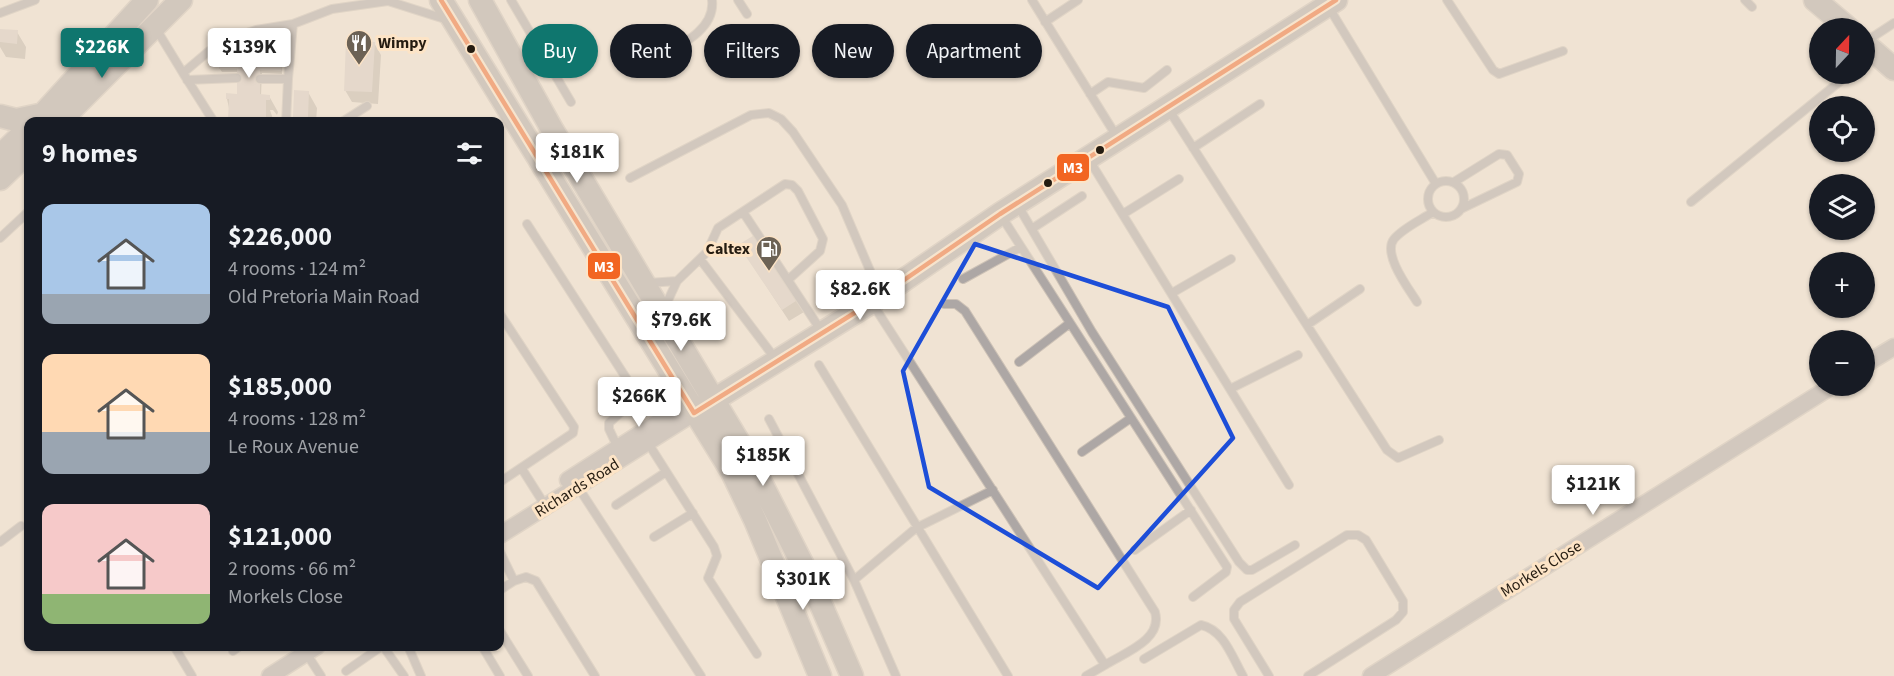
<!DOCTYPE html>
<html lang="en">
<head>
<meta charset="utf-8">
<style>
  body { margin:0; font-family:"Source Sans 3",sans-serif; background:#242831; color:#f1f3f6; height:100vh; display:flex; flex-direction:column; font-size:22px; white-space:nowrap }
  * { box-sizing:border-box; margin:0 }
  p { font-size:20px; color:#9ea1a6 }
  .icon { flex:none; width:33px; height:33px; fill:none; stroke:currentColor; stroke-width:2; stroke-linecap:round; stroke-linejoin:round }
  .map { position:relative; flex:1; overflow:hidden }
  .side { position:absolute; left:24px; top:117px; width:480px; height:534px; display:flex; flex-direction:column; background:#171b24; border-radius:12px; box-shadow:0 2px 4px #0004 }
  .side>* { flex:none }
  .guide { position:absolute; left:522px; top:24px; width:570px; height:54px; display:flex; gap:12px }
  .needle { width:39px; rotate:22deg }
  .tools { position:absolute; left:1809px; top:18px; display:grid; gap:12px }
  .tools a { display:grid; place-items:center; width:66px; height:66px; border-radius:50%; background:#171b24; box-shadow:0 2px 4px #0004; font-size:30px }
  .price { position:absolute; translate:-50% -51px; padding:0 14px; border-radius:6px; background:#fff; color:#222; font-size:20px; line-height:39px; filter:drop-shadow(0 2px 3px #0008) }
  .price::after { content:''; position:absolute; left:50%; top:36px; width:18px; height:14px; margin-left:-9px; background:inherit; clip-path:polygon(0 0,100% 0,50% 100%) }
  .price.selected { background:#0f766e; color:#fff }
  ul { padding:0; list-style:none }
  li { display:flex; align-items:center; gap:18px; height:150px; padding:0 18px }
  li span { display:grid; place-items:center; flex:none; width:168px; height:120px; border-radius:12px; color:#555 }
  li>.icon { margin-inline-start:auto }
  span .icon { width:72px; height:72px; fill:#fffc; stroke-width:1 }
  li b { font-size:26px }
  h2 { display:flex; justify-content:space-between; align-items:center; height:72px; padding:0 18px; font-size:26px }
  .pill { padding:0 21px; border-radius:27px; background:#171b24; box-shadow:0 2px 4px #0004; font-size:21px; line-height:54px }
  .pill.selected { background:#0f766e; color:#fff }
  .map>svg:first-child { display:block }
  .shadow { fill:#0003 }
  .building { fill:#d7cbc1 }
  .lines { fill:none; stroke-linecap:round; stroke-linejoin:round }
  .lane-casing { stroke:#cdc2b6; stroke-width:10 }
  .street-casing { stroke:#cdc2b6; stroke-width:19 }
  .secondary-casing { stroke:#cdc2b6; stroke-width:25 }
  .lane { stroke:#ada7a5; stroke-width:8 }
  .street { stroke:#ada7a5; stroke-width:16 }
  .secondary { stroke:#ada6a3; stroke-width:22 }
  .bus-1-casing { stroke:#fde4c6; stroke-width:9 }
  .bus-1 { stroke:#f26522; stroke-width:4.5 }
  .marked { fill:none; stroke:#1d4ed8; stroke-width:4.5; stroke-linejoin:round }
  .bus-dot { fill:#251c11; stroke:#fde4c6; stroke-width:2 }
  .labels { text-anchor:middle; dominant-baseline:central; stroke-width:6; stroke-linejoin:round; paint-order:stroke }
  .poi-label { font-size:16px; font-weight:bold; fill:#251c11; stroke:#fde4c6; text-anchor:start }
  .street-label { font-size:16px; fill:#251c11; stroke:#fde4c6 }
  .line-badge { stroke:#fde4c6; stroke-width:2 }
  .badge-label { font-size:16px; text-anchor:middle; font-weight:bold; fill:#fff }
</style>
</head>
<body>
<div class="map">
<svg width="1894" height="676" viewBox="0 0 1894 676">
  <rect width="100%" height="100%" fill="#f0e3d3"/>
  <path class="shadow" d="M0,30L17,32L26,47L25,59L6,57L0,47Z
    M374,43L381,55L378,104L352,102L345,90Z
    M281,50L282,74L262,73L261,96H269L278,112L277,115L273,110H270L274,122H232L227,99L238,95L239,72H222L220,69Z
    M308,92L317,108L316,122H298L294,116Z
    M755,236L804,312L789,321L747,257Z"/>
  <path class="building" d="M0,29L18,30L17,44L0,42Z
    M346,40L375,42L372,92L344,91Z
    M219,46L282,48L281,71L260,70V94L270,95V100H266V120L228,119L229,99H226V93L237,94V69H219Z
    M294,90L309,91L308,117H293Z
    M756,234L799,299L782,310L738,245Z"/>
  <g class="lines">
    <g class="lane-casing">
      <path id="lane" d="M511,0L571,102
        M738,0L747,14
        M1032,0L1117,137
        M1447,0L1493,70L1499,74L1563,51
        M1745,0L1752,7
        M1328,6L1436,184
        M0,13L35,0
        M1045,22L1078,0
        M155,27L183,73L209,51L232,38L256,30L293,24L332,9L388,1L448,20
        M1865,42L1894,23
        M648,64C671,49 716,33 712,0
        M183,73L214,122
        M260,79H288L293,24
        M187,80L237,78
        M1090,94L1108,82L1144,88L1167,70
        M1167,107L1387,450L1398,458L1439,440
        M286,122L288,79
        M342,122L367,106
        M1193,148L1260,104
        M1088,158L1289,485
        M630,178L751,115L769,113L781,119L793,132L842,205L877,287
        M1428 199a18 18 0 1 1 36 0a18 18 0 1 1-36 0Z
        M1454,182L1499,154L1507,155L1519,174L1517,182L1461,209
        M1691,202L1849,74
        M1017,204L1092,332L1239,562L1247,570H1252L1295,545
        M743,212L822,332
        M1000,214L1227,567L1226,572L1193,597
        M1123,214L1179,179
        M527,224L630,384L633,401L609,423V429L618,448
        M1033,228L1082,196
        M0,238L28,212
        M700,259L771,353
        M963,279L1021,247
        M648,283L677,281
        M1172,293L1231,259
        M1417,302C1409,289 1382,254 1394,239C1403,228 1421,220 1433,212
        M872,303L1105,665L1086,676
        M944,304H956L965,311L1155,612C1163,640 1124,653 1105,665
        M664,309L677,281L707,252L718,228L785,184L792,185L798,191L823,239L820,251L789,279
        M500,314L574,427L573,433L500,482
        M1307,325L1360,289
        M1019,362L1070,323
        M819,365L1008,676
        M1230,389L1298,355
        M769,419L854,580L896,676
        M648,443L714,547L717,556L708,578L757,654
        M1082,452L1131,418
        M522,469L541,499
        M578,487L701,676
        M616,505L666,472
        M654,537L693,513
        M0,542L21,526
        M1135,550L1191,510
        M500,552L514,581L526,577L536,581L595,676
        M854,580L916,528L993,490
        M500,590L514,581
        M500,631L528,676
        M174,646L192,676
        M383,646L404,676
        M408,646L421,676
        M482,646L500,676
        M233,651L240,646
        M306,653L321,676
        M1144,659L1201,625C1224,630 1232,657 1243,676
        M346,671L382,646
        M1269,676L1234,619V610L1240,602L1347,535H1358L1366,540L1403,601V612L1396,620L1308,676"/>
    </g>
    <g class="street-casing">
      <path id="street" d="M1864,365L1894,347
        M568,480L688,403
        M500,535L694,413
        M270,676L317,646
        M1371,676L1832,386"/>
    </g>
    <g class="secondary-casing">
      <path id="secondary" d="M441,0L732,472L755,520L820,676
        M480,0L553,131L750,461L809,577L852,676
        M1815,0L1848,28
        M1864,43L1894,69
        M0,116L16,120L44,114
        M36,122L147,0
        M59,122L181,0
        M0,156L28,129
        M0,179L28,152
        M704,406L872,302L1000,214L1336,0"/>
    </g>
    <use href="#lane" class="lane"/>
    <use href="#street" class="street"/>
    <use href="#secondary" class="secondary"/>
    <g class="bus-1-casing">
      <path id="bus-1" d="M441,0L694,413L872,302L1000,214L1336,0"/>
    </g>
    <use href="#bus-1" class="bus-1"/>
  </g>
  <path d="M0 0H1894V676H0ZM975,244L1168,307L1233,438L1098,588L929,487L903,371Z" fill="#f0e3d3" fill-opacity=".55" fill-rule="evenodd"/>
  <path class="marked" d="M975,244L1168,307L1233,438L1098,588L929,487L903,371Z"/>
  <defs>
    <g id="restaurant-pin" transform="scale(1.35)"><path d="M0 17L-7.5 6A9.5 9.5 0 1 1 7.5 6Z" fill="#6c6255" stroke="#fde4c6"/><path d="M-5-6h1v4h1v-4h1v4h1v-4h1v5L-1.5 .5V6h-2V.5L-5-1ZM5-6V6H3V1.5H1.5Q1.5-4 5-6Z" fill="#fff"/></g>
    <g id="fuel-pin" transform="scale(1.35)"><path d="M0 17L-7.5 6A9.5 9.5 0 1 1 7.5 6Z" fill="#6c6255" stroke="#fde4c6"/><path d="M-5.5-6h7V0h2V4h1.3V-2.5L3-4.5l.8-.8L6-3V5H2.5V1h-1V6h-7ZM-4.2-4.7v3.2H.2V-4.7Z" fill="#fff"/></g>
  </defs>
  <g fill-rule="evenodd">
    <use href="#restaurant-pin" x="359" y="43"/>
    <use href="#fuel-pin" x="769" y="249"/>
  </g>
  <g class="bus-dot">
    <circle cx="471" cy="49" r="5"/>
    <circle cx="1100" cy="150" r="5"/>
    <circle cx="1048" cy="183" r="5"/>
  </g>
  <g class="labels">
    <g class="poi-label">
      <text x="378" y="43">Wimpy</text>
      <text x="750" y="249" text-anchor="end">Caltex</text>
    </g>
    <g class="street-label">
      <text transform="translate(577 488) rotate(-32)">Richards Road</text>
      <text transform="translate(1541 569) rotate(-32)">Morkels Close</text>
    </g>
  </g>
  <g class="line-badge">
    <rect x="1056" y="153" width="34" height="29" rx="6" fill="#f26522"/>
    <rect x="587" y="252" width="34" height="28" rx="6" fill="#f26522"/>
  </g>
  <g class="badge-label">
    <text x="1073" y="173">M3</text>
    <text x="604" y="272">M3</text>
  </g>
</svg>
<div class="tools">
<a><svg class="needle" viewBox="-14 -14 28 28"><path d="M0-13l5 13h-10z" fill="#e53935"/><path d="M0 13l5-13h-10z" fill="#9ea1a6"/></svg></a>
<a><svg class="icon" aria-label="locate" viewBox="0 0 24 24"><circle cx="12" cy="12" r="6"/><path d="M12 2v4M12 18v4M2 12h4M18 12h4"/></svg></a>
<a><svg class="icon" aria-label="layers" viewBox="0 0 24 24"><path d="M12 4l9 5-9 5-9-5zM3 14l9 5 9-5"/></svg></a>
<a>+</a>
<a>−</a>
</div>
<b class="price selected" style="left:102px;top:79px">$226K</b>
<b class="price" style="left:249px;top:79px">$139K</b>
<b class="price" style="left:577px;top:184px">$181K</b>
<b class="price" style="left:860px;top:321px">$82.6K</b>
<b class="price" style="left:681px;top:352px">$79.6K</b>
<b class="price" style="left:639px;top:428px">$266K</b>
<b class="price" style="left:763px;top:487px">$185K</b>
<b class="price" style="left:1593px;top:516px">$121K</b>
<b class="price" style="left:803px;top:611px">$301K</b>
<div class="guide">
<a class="pill selected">Buy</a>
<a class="pill">Rent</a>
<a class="pill">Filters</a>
<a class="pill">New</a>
<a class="pill">Apartment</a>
</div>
<section class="side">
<h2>9 homes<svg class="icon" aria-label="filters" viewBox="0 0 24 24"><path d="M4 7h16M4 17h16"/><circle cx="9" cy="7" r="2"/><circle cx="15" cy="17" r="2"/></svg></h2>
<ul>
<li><span style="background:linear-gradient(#a9c7e8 75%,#9aa5b1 0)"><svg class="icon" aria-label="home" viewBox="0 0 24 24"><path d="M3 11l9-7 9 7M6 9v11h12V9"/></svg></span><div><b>$226,000</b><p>4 rooms · 124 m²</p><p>Old Pretoria Main Road</p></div></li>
<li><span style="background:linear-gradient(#ffd9b3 65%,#9aa5b1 0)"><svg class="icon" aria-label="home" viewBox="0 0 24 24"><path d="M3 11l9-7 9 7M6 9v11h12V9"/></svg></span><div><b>$185,000</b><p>4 rooms · 128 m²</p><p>Le Roux Avenue</p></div></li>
<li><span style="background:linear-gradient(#f6c9c9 75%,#8fb573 0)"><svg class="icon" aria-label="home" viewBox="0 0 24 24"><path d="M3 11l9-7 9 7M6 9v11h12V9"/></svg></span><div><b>$121,000</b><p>2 rooms · 66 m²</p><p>Morkels Close</p></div></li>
</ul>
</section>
</div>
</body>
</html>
